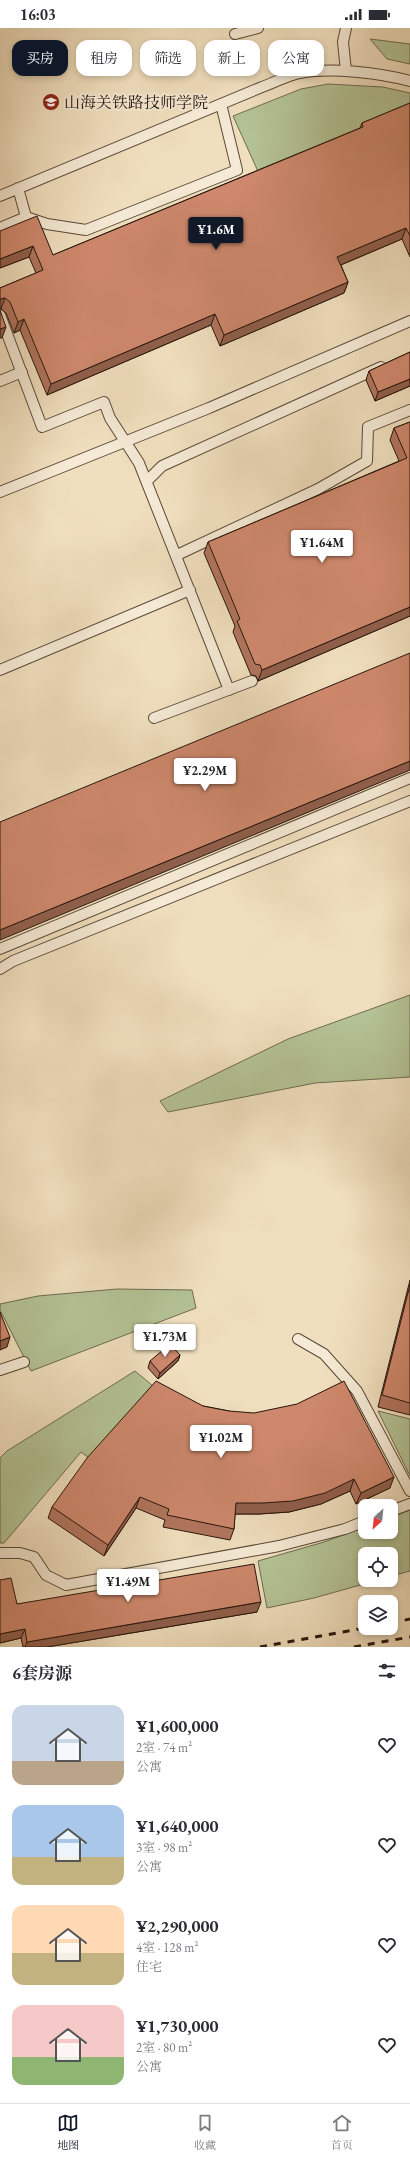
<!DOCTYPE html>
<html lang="zh">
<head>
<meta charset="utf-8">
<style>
  body { margin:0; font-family:"EB Garamond","Noto Serif SC",serif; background:#f7f7f7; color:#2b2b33; height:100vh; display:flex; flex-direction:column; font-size:15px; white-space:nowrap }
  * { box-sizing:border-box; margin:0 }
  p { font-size:13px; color:#7c7c81 }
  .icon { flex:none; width:22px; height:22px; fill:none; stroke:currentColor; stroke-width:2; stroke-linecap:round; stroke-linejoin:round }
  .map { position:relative; height:1619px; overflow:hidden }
  .drawer { display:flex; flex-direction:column; background:#fff; flex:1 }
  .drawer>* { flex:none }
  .banner { position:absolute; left:12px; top:12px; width:386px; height:36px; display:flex; gap:8px }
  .needle { width:26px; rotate:207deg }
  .fabs { position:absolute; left:358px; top:1471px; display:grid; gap:8px }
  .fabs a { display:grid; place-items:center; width:40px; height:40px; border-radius:8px; background:#fff; box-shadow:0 2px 6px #0003; font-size:20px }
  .price { position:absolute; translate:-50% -34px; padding:0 9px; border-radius:4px; background:#fff; color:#222; font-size:13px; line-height:26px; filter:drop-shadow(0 1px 2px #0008) }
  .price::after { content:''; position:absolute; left:50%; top:24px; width:12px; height:9px; margin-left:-6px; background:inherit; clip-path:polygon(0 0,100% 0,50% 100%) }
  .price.on { background:#111827; color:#fff }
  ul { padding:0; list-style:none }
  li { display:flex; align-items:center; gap:12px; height:100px; padding:0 12px }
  li span { display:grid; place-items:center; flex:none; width:112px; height:80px; border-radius:12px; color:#555 }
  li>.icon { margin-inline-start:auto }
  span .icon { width:48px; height:48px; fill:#fffc; stroke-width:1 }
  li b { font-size:17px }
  h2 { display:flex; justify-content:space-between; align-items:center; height:48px; padding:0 12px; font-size:17px }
  .tag { padding:0 14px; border-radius:12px; background:#fff; box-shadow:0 2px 6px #0003; font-size:14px; line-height:36px }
  .tag.on { background:#111827; color:#fff }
  .status { display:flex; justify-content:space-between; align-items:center; height:28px; padding:0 20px; background:#fff; direction:ltr }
  .status svg { height:11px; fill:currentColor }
  .tab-bar { display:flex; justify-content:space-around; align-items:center; height:56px; border-top:1px solid #e1e1e2; background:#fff; font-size:11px; color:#7c7c81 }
  .tab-bar a { display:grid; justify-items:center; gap:2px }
  .tab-bar .on { color:#111827 }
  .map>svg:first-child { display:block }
  .green { fill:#b4c396; stroke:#6e6c51 }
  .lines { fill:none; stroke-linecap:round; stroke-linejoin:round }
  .service-casing { stroke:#5a4838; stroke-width:12 }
  .service { stroke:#f5ead5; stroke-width:10 }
  .rail { stroke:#28150c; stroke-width:3; stroke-dasharray:7 7; stroke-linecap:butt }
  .wall { fill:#b1755e; stroke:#28150c }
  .shaded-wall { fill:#905f4c; stroke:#28150c }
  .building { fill:#ce886d; stroke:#28150c }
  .labels { text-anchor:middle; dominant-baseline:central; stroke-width:3.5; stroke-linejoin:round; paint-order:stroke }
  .poi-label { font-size:16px; fill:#28150c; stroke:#f5ead5; text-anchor:start }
</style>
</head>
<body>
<div class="status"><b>16:03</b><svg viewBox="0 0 49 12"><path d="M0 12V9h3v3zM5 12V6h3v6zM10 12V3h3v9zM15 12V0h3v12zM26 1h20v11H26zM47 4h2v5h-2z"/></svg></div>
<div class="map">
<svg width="410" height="1619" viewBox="0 0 410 1619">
  <rect width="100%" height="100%" fill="#f0dfbe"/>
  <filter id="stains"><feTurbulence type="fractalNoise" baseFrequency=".005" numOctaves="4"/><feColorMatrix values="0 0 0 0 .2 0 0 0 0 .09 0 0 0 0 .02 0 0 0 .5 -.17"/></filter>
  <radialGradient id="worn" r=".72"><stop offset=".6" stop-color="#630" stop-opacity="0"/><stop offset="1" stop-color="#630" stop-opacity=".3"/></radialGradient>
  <path class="green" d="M370,11L410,16V36L387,31Z
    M328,56L383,59L410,65V88L261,150L233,88L301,61Z
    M410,967V1049L315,1055L168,1084L160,1073L288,1011Z
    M117,1261L192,1262L196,1280L31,1343L0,1282V1276L38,1268Z
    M135,1343L153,1358L89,1430L81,1424L4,1515H0V1430L7,1423Z
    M378,1383L410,1391V1448Z
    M410,1482V1543L391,1548V1526H365V1552H378L314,1570L267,1580L258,1533L324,1514L365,1499V1504H391V1489Z"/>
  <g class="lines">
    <g class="service-casing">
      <path id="service" d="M346,0L343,14L346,43
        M235,6L258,0
        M18,160L26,189
        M0,168L262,59C275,54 287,48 300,45C331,39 380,45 410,53
        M0,200L26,189L47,196L86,202L237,142L221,76
        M0,287L42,399L104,374L110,390L139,435L229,662
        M0,353L22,344
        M147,453L162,438L381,339
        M0,464L209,380L410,293
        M177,527L318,461L367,433L368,399L410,382
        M0,642L190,562
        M154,690L252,653
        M0,921L410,750
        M0,941L13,933L410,773
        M298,1311L324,1326L357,1363L410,1463
        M0,1342L24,1334
        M391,1483L410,1476
        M0,1525H20L34,1529L46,1547L66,1557L279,1518L345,1501L365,1493"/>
    </g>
    <use href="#service" class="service"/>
    <path class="rail" d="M391,1595L410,1591
      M260,1619L365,1600
      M354,1619L410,1609"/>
  </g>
  <path class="wall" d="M410,75V229L402,211L341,237L348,254L344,265L220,318L211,297L47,367L20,302L14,305L6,285L1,281L0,260L36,245L29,229L0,240V203L53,227L360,100L362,95Z
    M410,324V358L375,373L366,352L369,343Z
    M410,394V588L258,653L256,648L251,647L233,604L235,598L204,525L208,514L399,433L390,412L394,400Z
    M410,1252V1387L378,1379Z
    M180,1327L178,1333L158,1351L148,1340L150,1333Z
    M203,1378L229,1383L390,1460L356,1476L350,1463L321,1476L289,1484L259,1486H235L234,1501L230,1512L163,1499L165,1492L136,1480L104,1528L48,1490L52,1479Z
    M0,1552L17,1576L257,1584L47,1619H23L21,1610L0,1615Z"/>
  <path class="shaded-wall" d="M406,200L402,211L333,240L337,229Z
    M33,218L29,229L0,240V231Z
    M348,254L344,265L220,318L224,307Z
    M5,270L1,281H0V271Z
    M215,286L211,297L47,367L51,356Z
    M24,291L20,302L14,305L18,294Z
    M6,299L2,310H0V301Z
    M410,351V358L375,373L378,364Z
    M410,579V588L258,653L262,642Z
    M410,733V742L0,912V902Z
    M10,1309L7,1319L0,1322V1313Z
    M180,1327L178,1333L158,1351L160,1345Z
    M394,1449L390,1460L356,1476L361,1465Z
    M354,1451L350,1463L321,1476L289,1484L259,1486H232L236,1475Z
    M140,1469L136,1480L104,1528L108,1517Z
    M261,1574L257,1584L47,1619H25L27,1614Z
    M25,1601L21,1610L0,1615V1606Z"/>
  <path class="building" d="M410,75V208L406,200L337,229L348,254L224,307L215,286L51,356L24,291L18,294L10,274L5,270L0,271V260L43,242L33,218L0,231V203L37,188L53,227L363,99L362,95Z
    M0,282L6,299L0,301Z
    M410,324V351L378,364L369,343Z
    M410,394V579L262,642L260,637L255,636L237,593L240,591L208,514L407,430L394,400Z
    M410,625V733L0,902V794Z
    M410,1257V1375L382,1367Z
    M0,1284L10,1309L0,1313Z
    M170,1316L180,1327L160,1345L150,1333Z
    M156,1353L203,1378L229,1383L254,1385L297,1376L344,1353L394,1449L361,1465L354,1451L325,1465L293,1473L263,1475H236L234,1501L167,1487L169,1481L140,1469L108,1517L52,1479L87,1430Z
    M254,1536L261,1574L27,1614L25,1601L0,1606V1552L11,1550L17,1576Z"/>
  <defs>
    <g id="school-disc" transform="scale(0.9)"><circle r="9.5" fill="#8f2418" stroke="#f5ead5"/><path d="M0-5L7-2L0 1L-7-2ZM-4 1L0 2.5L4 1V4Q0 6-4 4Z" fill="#fff"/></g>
  </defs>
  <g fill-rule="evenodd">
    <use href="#school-disc" x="51" y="74"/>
  </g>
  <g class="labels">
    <g class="poi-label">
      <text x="64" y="74">山海关铁路技师学院</text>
    </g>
  </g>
  <rect width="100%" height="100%" filter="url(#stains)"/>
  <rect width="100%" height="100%" fill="url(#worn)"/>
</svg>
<div class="fabs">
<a><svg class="needle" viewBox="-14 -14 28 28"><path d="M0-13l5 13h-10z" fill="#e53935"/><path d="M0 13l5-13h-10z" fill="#7c7c81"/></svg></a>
<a><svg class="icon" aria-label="locate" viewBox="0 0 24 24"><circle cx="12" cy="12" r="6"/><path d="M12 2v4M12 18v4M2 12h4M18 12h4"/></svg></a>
<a><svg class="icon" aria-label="layers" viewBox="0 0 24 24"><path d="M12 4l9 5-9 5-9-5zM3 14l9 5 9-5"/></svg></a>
</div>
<b class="price on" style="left:216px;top:223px">¥1.6M</b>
<b class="price" style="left:322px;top:536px">¥1.64M</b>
<b class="price" style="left:205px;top:764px">¥2.29M</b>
<b class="price" style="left:165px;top:1330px">¥1.73M</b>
<b class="price" style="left:221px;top:1431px">¥1.02M</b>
<b class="price" style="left:128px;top:1575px">¥1.49M</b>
<div class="banner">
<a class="tag on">买房</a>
<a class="tag">租房</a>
<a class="tag">筛选</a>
<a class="tag">新上</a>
<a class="tag">公寓</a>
</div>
</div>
<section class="drawer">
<h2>6套房源<svg class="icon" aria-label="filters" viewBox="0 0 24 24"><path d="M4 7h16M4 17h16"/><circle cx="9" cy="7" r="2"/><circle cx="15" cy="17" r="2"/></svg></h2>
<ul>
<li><span style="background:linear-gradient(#c9d6e8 70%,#b9a48a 0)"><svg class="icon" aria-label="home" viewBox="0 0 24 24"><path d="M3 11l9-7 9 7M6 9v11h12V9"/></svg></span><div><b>¥1,600,000</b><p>2室 · 74 m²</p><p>公寓</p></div><svg class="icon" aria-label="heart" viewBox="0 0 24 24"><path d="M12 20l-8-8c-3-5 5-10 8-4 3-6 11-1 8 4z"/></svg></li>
<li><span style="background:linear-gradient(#a9c7e8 65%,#c2b280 0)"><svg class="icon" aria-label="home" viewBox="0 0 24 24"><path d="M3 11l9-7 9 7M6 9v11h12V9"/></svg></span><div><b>¥1,640,000</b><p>3室 · 98 m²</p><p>公寓</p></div><svg class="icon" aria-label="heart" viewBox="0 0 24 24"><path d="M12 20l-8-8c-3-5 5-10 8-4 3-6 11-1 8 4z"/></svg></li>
<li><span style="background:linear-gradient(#ffd9b3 60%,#c2b280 0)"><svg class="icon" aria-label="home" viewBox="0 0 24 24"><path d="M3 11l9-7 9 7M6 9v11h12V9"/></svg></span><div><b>¥2,290,000</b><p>4室 · 128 m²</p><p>住宅</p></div><svg class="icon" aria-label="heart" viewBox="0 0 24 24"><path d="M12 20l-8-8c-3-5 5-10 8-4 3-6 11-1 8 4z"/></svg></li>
<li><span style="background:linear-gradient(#f6c9c9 65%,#8fb573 0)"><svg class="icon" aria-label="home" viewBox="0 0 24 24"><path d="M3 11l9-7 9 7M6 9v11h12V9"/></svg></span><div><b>¥1,730,000</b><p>2室 · 80 m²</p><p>公寓</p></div><svg class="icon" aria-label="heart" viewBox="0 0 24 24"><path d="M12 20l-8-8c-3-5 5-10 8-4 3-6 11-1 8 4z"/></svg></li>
</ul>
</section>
<nav class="tab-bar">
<a class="on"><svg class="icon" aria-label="map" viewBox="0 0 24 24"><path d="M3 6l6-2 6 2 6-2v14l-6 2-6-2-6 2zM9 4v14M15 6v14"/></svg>地图</a>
<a><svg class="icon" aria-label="saved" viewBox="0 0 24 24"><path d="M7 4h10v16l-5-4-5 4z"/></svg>收藏</a>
<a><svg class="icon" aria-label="home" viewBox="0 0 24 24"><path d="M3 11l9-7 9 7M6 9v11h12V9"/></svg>首页</a>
</nav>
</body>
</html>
